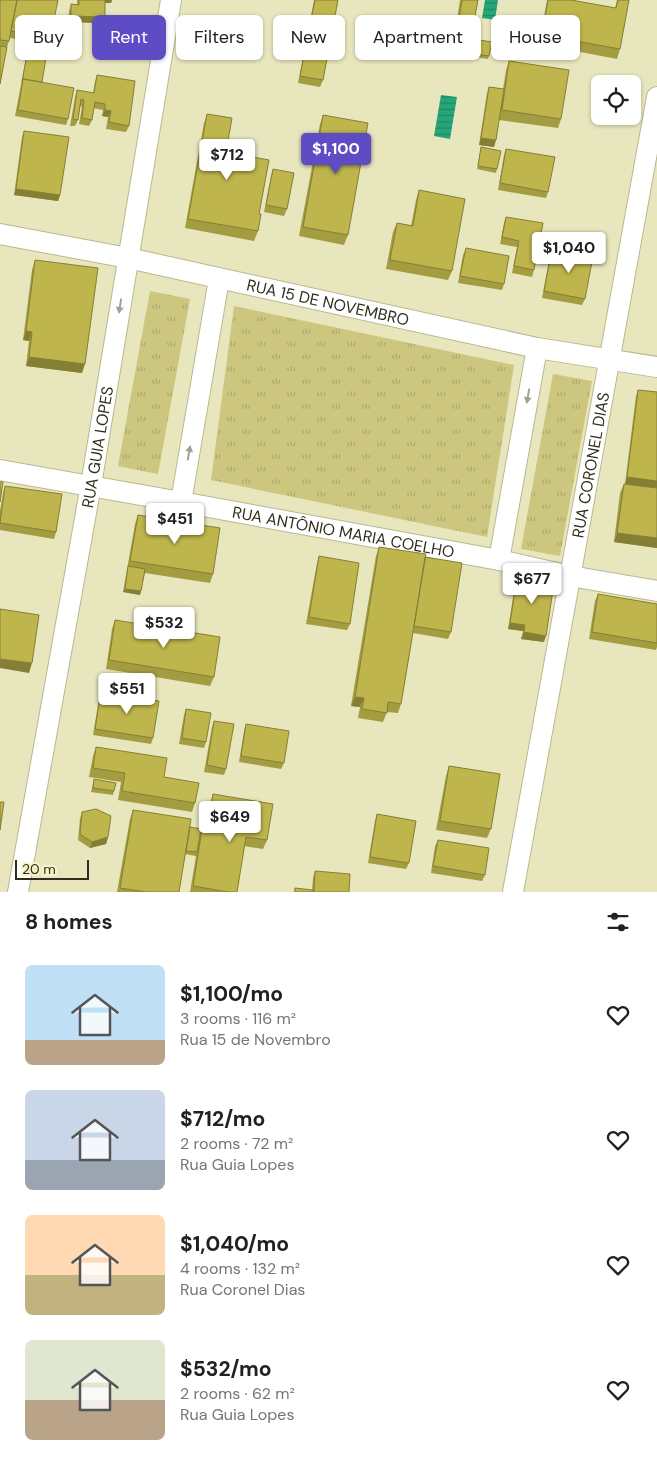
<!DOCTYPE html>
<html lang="en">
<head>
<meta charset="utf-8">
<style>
  body { margin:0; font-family:"DM Sans",sans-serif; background:#f2f2f2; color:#202124; height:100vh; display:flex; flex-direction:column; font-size:19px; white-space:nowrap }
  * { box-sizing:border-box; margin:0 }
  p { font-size:16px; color:#757577 }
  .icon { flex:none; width:28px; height:28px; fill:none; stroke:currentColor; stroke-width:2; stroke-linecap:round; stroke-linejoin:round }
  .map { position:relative; height:892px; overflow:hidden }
  .sheet { display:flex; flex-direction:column; background:#fff; flex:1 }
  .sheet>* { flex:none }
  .guide { position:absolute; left:15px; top:15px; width:628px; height:45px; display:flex; gap:10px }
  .controls { position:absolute; left:591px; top:75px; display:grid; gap:10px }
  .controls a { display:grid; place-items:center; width:50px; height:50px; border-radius:8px; background:#fff; box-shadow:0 1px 4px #0004; font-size:25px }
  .scale { position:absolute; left:15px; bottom:12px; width:74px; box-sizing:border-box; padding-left:5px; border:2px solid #2f2e1d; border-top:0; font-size:14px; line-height:18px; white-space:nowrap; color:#2f2e1d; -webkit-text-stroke:4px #f6f3c9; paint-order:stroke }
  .price { position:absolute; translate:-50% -42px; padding:0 11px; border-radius:5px; background:#fff; color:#222; font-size:16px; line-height:32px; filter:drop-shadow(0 1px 2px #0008) }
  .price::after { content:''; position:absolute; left:50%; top:30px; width:15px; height:11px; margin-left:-8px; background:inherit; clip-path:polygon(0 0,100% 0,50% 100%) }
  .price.on { background:#5e4cc5; color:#fff }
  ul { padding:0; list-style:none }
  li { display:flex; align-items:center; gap:15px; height:125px; padding:0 25px }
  li span { display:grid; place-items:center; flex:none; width:140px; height:100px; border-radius:8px; color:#555 }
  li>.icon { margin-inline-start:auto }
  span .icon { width:60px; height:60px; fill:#fffc; stroke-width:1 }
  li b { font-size:21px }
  h2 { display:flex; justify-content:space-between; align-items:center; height:60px; padding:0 25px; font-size:21px }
  .pill { padding:0 18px; border-radius:8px; background:#fff; box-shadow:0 1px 4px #0004; font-size:18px; line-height:45px }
  .pill.on { background:#5e4cc5; color:#fff }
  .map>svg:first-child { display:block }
  .grass { fill:url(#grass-tufts) }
  .water { fill:url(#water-rules) }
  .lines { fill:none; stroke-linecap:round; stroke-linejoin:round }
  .minor-casing { stroke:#bbb88f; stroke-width:22 }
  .minor { stroke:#fff; stroke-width:20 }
  .wall { fill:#a39c41 }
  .shaded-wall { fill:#857f35 }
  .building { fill:#beb54c; stroke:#857f35 }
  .oneway { fill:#a1a199 }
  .labels { text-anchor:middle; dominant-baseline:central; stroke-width:4.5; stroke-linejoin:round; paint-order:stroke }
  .street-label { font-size:16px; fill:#2f2e1d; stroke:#f6f3c9 }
</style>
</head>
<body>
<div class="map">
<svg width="657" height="892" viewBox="0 0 657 892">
  <defs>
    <pattern id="grass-tufts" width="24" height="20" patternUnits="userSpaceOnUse" patternTransform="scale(1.25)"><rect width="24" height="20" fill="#ccc67e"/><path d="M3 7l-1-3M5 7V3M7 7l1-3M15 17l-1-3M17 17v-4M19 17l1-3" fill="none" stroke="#b0aa6c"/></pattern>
    <pattern id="water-rules" width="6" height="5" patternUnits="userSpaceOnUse" patternTransform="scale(1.25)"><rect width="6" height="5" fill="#26a579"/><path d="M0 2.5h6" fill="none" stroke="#218763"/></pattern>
  </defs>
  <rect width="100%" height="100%" fill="#e8e6bc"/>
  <path class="grass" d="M150,291L190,299L158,474L118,466Z
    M234,306L514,365L487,537L211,480Z
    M553,374L592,381L560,556L521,549Z"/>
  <path class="water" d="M485,0H498L495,20L482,18Z
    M441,95L457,97L450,139L434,136Z"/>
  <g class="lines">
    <g class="minor-casing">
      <g id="minor">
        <path id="s1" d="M0,234L128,258L537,348L657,367"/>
        <path id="s2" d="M0,470L181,502L499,560L570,576L657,591"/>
        <path d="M181,502L219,279"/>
        <path d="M499,560L537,348"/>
        <path id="s3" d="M18,892L91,485L171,0"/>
        <path id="s4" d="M513,892L657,97"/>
      </g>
    </g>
    <use href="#minor" class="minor"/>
  </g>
  <path class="wall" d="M0,0L50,39L48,45L10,38L7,47L0,84Z
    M77,0H112L111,3H105L102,23L68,22L69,11L71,4H77Z
    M314,0H338L323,80L320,87L298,83Z
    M460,0H478L474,21L472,28L456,26Z
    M547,0H571L615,8L617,0H629L620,49L617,59L539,44Z
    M460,37L489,56L488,59L457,54Z
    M28,48L42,82L68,119L66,125L15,116Z
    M509,61L561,119L558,128L499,120L494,147L479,145L487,93L489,87L503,89L506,70Z
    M97,75L129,126L126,132L106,129L108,117L102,116L103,110L93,108L92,120L89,126L79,124L82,107L80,106L78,120L75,126H70L75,97L77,90L93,93L95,82Z
    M207,114L226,152L259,214L258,231L254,241L185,228L204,123Z
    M323,115L348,235L344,245L299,236L320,124Z
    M24,131L60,195L58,201L14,195L22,137Z
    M481,147L497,169L496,173L477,169Z
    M506,149L548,192L546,198L498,190L504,155Z
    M273,169L287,209L284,216L264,212L271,176Z
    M419,190L452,271L448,280L386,269L393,232L397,223L411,226L416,200Z
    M506,217L534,270L532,277L512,273L517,247L500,244L504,223Z
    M466,248L504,284L502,290L458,283L463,255Z
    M552,249L585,299L582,305L542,298L550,255Z
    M35,260L82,373L26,366L29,341L23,340L32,270Z
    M638,390L657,488L625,484L636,396Z
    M624,484L657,488V548L614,542L620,493Z
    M5,486L56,532L54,539L0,530V511L3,493Z
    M138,515L213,574L210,583L145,573L140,595L123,592L135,524Z
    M379,547L425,557L451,632L448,639L413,633L401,704L398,713L387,712L383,722L358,718L360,707L351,706L376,556Z
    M319,556L350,624L347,630L306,624L317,563Z
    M517,577L544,642L521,639L523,631L508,629L515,584Z
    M598,594L657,604V647L656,650L589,639L595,601Z
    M115,620L214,677L210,686L106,669L112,629Z
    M101,692L153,738L151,744L93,735L99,698Z
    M186,709L206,742L204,748L179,744L184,715Z
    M214,721L226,769L224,775L204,772L212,727Z
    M246,724L284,763L281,769L239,762L244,731Z
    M96,747L195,803L192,812L118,800L121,782L89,777L93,756Z
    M449,766L491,829L487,838L436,830L446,776Z
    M94,779L114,791L113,795L91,792Z
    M213,794L267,840L263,849L244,846L237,892H190L196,856L185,854L190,827L201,829L203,823L226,827L228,819L208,815L210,803Z
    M133,810L179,892H117L130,819Z
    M82,812L108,837L106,844L90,848L78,840L80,819Z
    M377,814L409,863L406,869L368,863L375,821Z
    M438,840L485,875L482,881L431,873L435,846Z
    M315,871L349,892H294L295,888L312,890L313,878Z"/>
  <path class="shaded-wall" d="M104,0H112L111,3H103Z
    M71,16L105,17L102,23L68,22Z
    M459,19L474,21L472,28L456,26Z
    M105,110L111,111L108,117L102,116Z
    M481,138L496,140L494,147L479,145Z
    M16,189L60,195L58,201L14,195Z
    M26,331L32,332L29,341L23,340Z
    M29,357L85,364L82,373L26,366Z
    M627,477L657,481V488L625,484Z
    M617,533L657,538V548L614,542Z
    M125,589L141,591L140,595L123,592Z
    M510,623L525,625L523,631L508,629Z
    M524,632L546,636L544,642L521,639Z
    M0,659L32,663L29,673L0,668Z
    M355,697L364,698L360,707L351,706Z
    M108,837L106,844L90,848L92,842Z"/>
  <path class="building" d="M0,0H17L9,41L0,40Z
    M17,0H58L50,39L11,31Z
    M79,0H105V17L71,16V4L79,5Z
    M315,0H338L323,80L300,76Z
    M462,0H478L474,21L459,19Z
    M548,0H571L616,8L618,0H629L620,49L542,35Z
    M460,37L492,42L489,56L458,51Z
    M0,46L7,47L0,84Z
    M28,48L47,52L42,82L23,79L22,82Z
    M509,61L569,70L561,119L502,110Z
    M97,75L135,81L129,126L109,122L111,111L105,110V104L95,102L92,120L82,118L84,100L81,99L78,120L73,119L77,90L94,93Z
    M23,79L74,88L68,119L18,110Z
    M489,87L504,89L496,140L481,138Z
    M207,114L232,118L226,152L269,160L259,214H261L258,231L188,219Z
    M323,115L368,123L348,235L303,227Z
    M24,131L69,137L60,195L16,189Z
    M481,147L501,151L497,169L478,166Z
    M506,149L555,157L548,192L500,183Z
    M273,169L294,173L287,209L266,205Z
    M419,190L465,199L452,271L390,260L397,223L413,226Z
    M506,217L543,223L534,270L514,266L519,241L502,237Z
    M466,248L509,256L504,284L460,276Z
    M552,249L593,256L585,299L544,291Z
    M35,260L98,268L85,364L29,357L32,332L26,331Z
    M638,390L657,392V481L627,477Z
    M0,482H3L0,502Z
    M624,484L657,488V538L617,533Z
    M5,486L62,494L56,532L0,523Z
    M138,515L220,528L213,574L130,561Z
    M379,547L426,554L401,704L388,702L387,713L362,709L364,698L355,697Z
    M319,556L359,563L350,624L309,617Z
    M425,557L462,563L451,632L414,626Z
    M128,566L145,569L141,591L125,589Z
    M517,577L554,583L546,636L524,632L525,625L510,623Z
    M598,594L657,604V643L592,632Z
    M0,609L39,615L32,663L0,659Z
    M115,620L220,637L214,677L109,660Z
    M101,692L159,701L153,738L95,729Z
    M186,709L211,713L206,742L182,738Z
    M214,721L234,724L226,769L207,765Z
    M246,724L289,731L284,763L241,756Z
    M96,747L167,758L164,777L199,783L195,803L122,791L125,773L93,768Z
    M449,766L500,774L491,829L440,821Z
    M94,779L116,783L114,791L93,788Z
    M213,794L273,804L267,840L246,837L237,892H228L193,886L203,823L228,827L231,809L211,806Z
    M0,802H4L0,830Z
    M96,809L111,816L108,837L92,842L80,834L82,812Z
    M133,810L191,819L179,892H146L120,888Z
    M377,814L416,821L409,863L370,857Z
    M190,827L201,829L197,852L186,851Z
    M438,840L489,848L485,875L433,866Z
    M315,871L350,874L349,892H314Z
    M295,888L313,890V892H295Z"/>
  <defs><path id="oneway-solid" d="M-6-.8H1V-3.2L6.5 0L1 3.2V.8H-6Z" transform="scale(1.25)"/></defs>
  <g class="oneway">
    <use href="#oneway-solid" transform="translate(120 306) rotate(99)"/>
    <use href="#oneway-solid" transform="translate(528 396) rotate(100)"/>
    <use href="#oneway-solid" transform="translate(189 453) rotate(-80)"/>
  </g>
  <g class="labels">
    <g class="street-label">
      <text stroke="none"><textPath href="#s1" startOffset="335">RUA 15 DE NOVEMBRO</textPath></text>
      <text stroke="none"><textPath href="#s3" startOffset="452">RUA GUIA LOPES</textPath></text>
      <text stroke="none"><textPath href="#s4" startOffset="434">RUA CORONEL DIAS</textPath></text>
      <text stroke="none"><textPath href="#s2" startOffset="349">RUA ANTÔNIO MARIA COELHO</textPath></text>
    </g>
  </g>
</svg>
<div class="controls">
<a><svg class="icon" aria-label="locate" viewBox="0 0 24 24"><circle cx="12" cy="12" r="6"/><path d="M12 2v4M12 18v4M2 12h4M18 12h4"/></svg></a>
</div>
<div class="scale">20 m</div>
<b class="price on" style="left:336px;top:175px">$1,100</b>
<b class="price" style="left:227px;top:181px">$712</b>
<b class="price" style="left:569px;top:274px">$1,040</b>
<b class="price" style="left:175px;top:545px">$451</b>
<b class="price" style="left:532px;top:605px">$677</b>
<b class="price" style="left:164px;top:649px">$532</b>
<b class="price" style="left:127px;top:715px">$551</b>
<b class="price" style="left:230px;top:843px">$649</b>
<div class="guide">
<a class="pill">Buy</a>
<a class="pill on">Rent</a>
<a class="pill">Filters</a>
<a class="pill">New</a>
<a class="pill">Apartment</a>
<a class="pill">House</a>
</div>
</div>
<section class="sheet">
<h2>8 homes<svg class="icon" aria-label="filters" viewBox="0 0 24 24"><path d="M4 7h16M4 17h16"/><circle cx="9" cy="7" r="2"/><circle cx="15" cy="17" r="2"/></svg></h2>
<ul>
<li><span style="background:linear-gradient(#bfe0f5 75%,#b9a48a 0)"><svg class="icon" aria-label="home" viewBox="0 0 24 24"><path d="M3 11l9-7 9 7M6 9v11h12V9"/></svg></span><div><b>$1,100/mo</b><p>3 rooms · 116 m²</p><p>Rua 15 de Novembro</p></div><svg class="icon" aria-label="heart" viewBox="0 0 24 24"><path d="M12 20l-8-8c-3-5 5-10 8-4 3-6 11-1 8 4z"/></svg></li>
<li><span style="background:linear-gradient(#c9d6e8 70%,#9aa5b1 0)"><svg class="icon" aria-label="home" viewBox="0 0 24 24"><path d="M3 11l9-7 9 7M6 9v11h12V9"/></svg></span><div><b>$712/mo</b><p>2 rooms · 72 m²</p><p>Rua Guia Lopes</p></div><svg class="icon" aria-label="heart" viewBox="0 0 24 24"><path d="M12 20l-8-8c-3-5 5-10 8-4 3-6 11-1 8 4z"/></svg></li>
<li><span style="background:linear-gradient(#ffd9b3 60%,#c2b280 0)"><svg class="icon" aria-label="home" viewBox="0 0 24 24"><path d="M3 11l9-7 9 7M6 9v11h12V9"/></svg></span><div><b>$1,040/mo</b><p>4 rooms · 132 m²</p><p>Rua Coronel Dias</p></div><svg class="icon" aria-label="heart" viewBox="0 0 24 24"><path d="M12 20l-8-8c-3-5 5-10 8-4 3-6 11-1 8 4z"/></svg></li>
<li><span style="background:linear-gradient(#dfe7d0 60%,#b9a48a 0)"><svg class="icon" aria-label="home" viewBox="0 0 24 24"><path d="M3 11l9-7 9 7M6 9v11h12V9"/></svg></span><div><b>$532/mo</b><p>2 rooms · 62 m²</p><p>Rua Guia Lopes</p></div><svg class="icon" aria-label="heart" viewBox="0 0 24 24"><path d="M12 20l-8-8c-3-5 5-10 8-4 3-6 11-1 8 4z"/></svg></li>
</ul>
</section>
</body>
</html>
